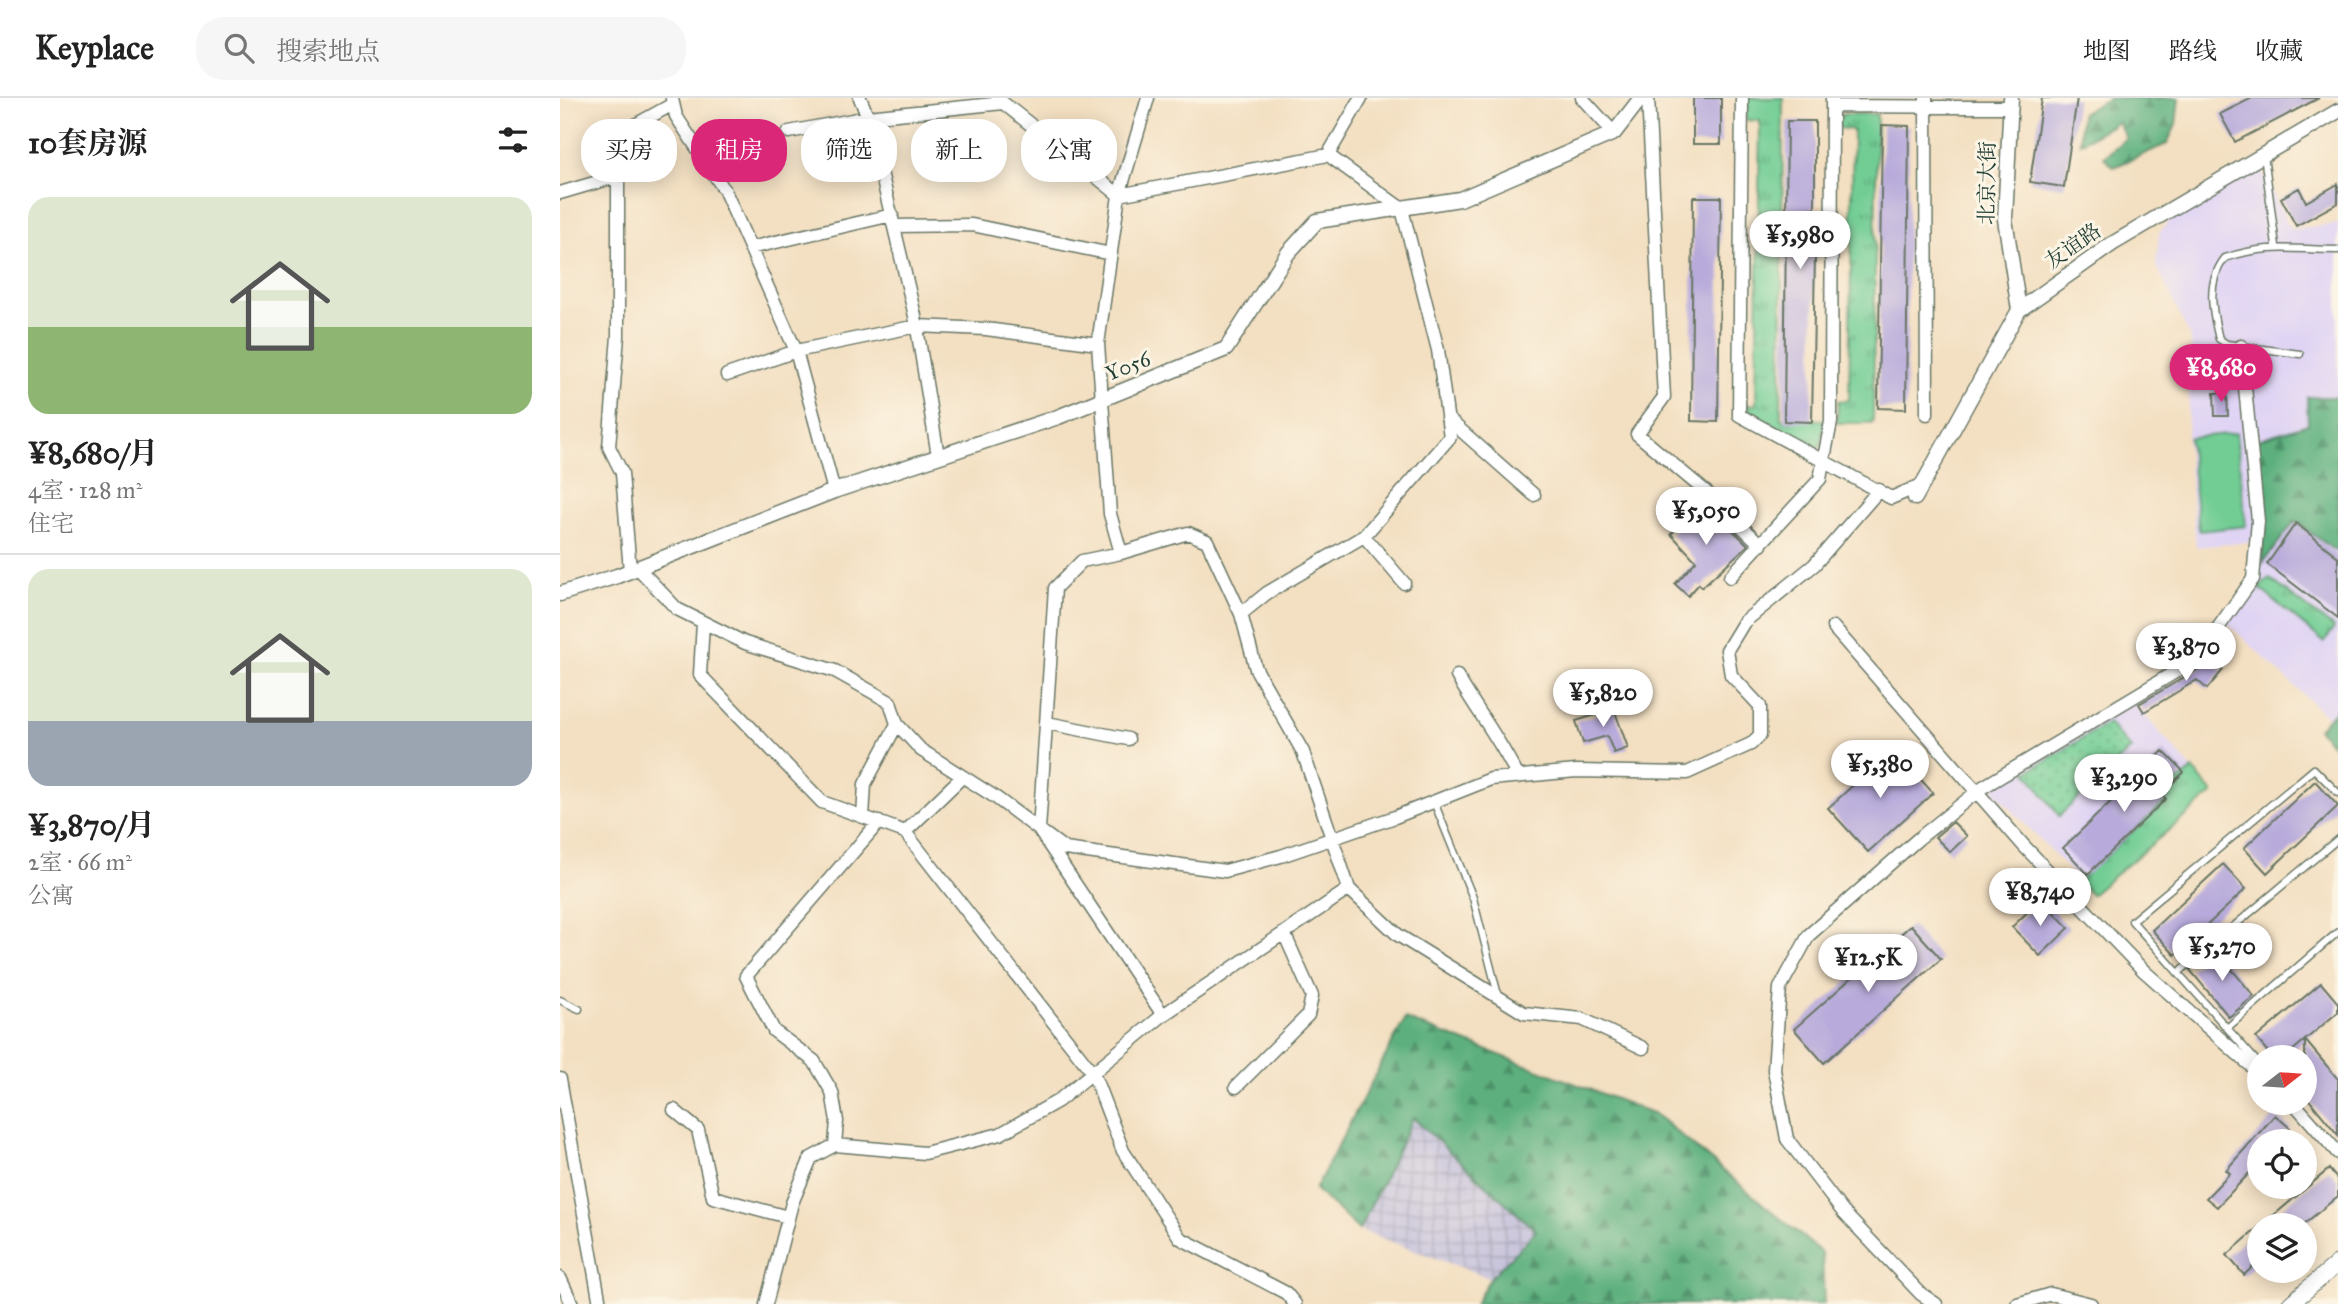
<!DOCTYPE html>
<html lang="zh">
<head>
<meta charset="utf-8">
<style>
  body { margin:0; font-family:"IM FELL Great Primer","Noto Serif SC",serif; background:#f6f6f6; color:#222; height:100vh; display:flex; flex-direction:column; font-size:26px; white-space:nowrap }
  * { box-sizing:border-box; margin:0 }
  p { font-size:23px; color:#767676 }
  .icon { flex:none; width:38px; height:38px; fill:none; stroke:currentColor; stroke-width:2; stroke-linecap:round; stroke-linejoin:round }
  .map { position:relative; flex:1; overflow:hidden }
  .side { display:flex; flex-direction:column; background:#fff; width:560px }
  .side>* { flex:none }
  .guide { position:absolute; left:21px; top:21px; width:665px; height:63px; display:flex; gap:14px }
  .needle { width:46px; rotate:73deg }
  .buttons { position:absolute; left:1687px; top:947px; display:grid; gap:14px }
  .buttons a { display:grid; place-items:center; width:70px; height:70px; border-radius:50%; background:#fff; box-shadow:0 4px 18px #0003; font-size:35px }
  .price { position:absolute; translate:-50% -60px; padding:0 16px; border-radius:24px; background:#fff; color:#222; font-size:23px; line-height:46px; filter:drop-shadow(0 2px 4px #0008) }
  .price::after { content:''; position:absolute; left:50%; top:42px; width:21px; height:16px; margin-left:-10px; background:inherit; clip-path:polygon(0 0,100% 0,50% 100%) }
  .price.on { background:#db2777; color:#fff }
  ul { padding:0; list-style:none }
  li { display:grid; align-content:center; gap:14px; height:371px; padding:0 28px }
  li+li { border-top:2px solid #e0e0e0 }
  li span { display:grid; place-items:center; height:217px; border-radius:21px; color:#555 }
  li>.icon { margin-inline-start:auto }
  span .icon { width:126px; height:126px; fill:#fffc; stroke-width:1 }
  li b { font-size:30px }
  h2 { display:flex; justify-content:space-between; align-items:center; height:84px; padding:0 28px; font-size:30px }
  .tag { padding:0 24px; border-radius:28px; background:#fff; box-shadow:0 4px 18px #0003; font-size:24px; line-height:63px }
  .tag.on { background:#db2777; color:#fff }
  header { display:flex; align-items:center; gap:42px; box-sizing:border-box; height:98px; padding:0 35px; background:#fff; border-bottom:2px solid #e0e0e0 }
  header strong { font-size:33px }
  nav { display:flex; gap:38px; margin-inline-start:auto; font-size:24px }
  .search { width:490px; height:63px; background:#f6f6f6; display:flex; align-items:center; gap:18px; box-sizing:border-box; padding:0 24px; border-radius:28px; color:#767676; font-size:26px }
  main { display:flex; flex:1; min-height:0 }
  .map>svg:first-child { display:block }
  .built { fill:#e0d4f4 }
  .industrial { fill:url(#industrial-grid) }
  .grass { fill:url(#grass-tufts); stroke:#488564; stroke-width:2 }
  .forest { fill:url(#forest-firs); stroke:#3e7659; stroke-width:2 }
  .park { fill:url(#park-dots); stroke:#488564; stroke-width:2 }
  .garden { fill:#72cd94; stroke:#488564; stroke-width:2 }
  .building { fill:#b8abdb }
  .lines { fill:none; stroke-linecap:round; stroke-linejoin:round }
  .service-casing { stroke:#697665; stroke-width:9 }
  .minor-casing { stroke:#697665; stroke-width:15 }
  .tertiary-casing { stroke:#697665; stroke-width:17 }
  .secondary-casing { stroke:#697665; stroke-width:18 }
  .service { stroke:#fff; stroke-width:6 }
  .minor { stroke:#fff; stroke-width:12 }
  .tertiary { stroke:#fff; stroke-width:14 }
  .secondary { stroke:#fff; stroke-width:16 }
  .labels { text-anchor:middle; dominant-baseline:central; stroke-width:6; stroke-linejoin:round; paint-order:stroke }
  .street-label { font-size:21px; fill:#1f3d34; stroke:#fcf5e5 }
</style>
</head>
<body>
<header>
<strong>Keyplace</strong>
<div class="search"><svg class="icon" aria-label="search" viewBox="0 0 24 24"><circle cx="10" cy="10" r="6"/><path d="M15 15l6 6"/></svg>搜索地点</div>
<nav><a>地图</a><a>路线</a><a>收藏</a></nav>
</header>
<main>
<section class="side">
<h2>10套房源<svg class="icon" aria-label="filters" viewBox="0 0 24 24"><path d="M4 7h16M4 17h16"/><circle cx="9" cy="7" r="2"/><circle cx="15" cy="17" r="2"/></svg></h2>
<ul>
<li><span style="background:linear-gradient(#dfe7d0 60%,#8fb573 0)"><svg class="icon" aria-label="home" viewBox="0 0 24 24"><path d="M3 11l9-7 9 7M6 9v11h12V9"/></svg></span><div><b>¥8,680/月</b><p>4室 · 128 m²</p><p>住宅</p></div></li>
<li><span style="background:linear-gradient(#dfe7d0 70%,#9aa5b1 0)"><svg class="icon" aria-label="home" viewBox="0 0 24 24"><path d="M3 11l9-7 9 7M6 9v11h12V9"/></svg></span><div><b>¥3,870/月</b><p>2室 · 66 m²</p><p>公寓</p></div></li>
</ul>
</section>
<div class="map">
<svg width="1778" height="1206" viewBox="0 0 1778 1206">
  <defs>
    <pattern id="industrial-grid" width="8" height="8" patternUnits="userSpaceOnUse" patternTransform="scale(1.75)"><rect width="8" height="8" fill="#c4c0db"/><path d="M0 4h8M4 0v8" fill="none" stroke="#9f9db2"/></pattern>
    <pattern id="grass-tufts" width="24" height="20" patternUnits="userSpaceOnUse" patternTransform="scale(1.75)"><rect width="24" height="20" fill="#72cd94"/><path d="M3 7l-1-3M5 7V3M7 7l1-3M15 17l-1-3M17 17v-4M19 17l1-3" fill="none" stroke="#5da87a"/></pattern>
    <pattern id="forest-firs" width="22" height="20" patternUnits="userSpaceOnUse" patternTransform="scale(1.75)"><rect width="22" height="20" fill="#5db07e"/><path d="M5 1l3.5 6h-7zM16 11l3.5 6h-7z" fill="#4c9068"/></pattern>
    <pattern id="park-dots" width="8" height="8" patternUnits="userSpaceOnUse" patternTransform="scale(1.75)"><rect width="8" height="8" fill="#72cd94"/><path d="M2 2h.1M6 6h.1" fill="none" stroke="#5da87a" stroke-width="1.8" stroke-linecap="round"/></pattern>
  </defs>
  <rect width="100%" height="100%" fill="#fcf5e5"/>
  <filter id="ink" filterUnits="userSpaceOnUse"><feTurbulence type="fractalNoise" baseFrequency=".0143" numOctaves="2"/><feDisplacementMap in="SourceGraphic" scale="14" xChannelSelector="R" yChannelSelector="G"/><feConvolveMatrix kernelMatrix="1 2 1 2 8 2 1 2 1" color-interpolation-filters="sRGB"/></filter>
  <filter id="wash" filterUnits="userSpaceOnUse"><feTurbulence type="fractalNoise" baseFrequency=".00686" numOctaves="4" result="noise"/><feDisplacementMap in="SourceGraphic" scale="28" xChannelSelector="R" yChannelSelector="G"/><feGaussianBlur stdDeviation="1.57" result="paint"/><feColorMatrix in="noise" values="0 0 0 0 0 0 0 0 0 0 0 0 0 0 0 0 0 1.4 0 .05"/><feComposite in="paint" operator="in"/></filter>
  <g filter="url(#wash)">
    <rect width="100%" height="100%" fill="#f3dfc1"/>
    <path class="built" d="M1699,68L1731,131L1778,126V629L1666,524L1698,481L1699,443L1636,449L1627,343L1631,241L1596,166L1599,135L1614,116Z
      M1573,604L1653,695L1532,796L1432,691Z"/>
    <path class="industrial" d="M852,1020L976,1133L930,1180L799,1132Z"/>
    <path class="grass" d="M1186,0H1223L1221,321L1264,322L1261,347L1254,350L1194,317L1185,306L1196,307L1200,23L1186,22Z
      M1284,16H1317L1313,325H1277L1278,303L1289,302L1293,32L1279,30V21Z
      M1709,480L1774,530L1764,544L1699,490Z
      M1633,671L1653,695L1531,797L1519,783L1609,700L1606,694Z"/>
    <path class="forest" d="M1549,0H1619L1616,27L1607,46L1554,69L1544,59L1566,40L1558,24L1520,45L1521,16Z
      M1747,299H1778V450L1775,453L1735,423L1703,465L1696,342L1748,326Z
      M1778,610V653L1758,631Z
      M845,921L1095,1016L1262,1155L1264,1206H915L930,1180L976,1133L853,1020L799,1132L755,1091Z"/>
    <path class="park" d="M1548,625L1571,651L1499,718L1467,674Z"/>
    <path class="garden" d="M1676,335L1686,428L1639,433L1629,340Z"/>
    <g id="blocks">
      <path class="building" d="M1133,0H1161V46H1133Z
        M1482,0H1517L1504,89L1470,84Z
        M1692,0H1759L1675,44L1660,16Z
        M1227,23H1255V110H1251L1252,142H1263V157H1255L1252,324L1224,323Z
        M1322,27L1349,28L1346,311L1318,310Z
        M1778,86V105L1736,128L1721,100L1739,90L1746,104Z
        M1133,99H1161L1158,324L1131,323Z
        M1654,295H1667L1668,318H1655Z
        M1144,404L1188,447L1142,489L1139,486L1128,498L1115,486L1136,463L1111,436Z
        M1736,425L1778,459V520L1707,466Z
        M1648,559L1663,572L1647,591L1637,582L1584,614L1579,606L1640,570Z
        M1053,608L1068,650L1054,655L1047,638L1023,645L1016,623L1039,616L1038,613Z
        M1333,651L1373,695L1308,754L1268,710Z
        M1603,653L1624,674L1601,696L1606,701L1528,776L1503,750Z
        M1755,683L1778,708L1707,775L1684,750Z
        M1393,724L1407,738L1390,754L1375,739Z
        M1663,766L1686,791L1615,857L1592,832Z
        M1481,801L1509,830L1480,858L1452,829Z
        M1351,827L1381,861L1264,965L1234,931Z
        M1655,851L1694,898L1669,919L1630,872Z
        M1761,885L1778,905V914L1745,942L1778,981V1037L1745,997V942L1725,959H1712L1696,940Z
        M1715,1017L1730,1030L1719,1043H1699V1065L1657,1109L1646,1100L1670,1075L1666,1072Z
        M1769,1071L1778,1082V1098L1743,1127H1702Z
        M1699,1129V1163L1684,1177L1667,1157Z"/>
    </g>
  </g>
  <g filter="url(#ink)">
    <use href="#blocks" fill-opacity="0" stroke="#697665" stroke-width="2"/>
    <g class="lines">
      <g class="service-casing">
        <path id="service" d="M1704,57L1716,148
          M1740,256L1667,246L1659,241C1652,212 1646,184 1665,160C1708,145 1734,152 1778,152
          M874,704L913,800L938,897
          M1618,875L1778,741
          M0,902L19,911
          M1667,930L1778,834
          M1699,966L1572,823L1754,671L1778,695"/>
      </g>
      <g class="minor-casing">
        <path id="minor" d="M300,0L308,19L355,218L378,358
          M437,0L559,97L538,246L550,416L561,455L628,435L647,443L681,516
          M588,0L559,97L768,57
          M801,0L768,57L842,111L878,252L890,339L804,438L707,495L681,516L696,571L743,654L789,791L838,837L964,915L1022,921L1083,950
          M1022,0L1054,35
          M1088,0L1104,299L1077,336L1146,394L1201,447
          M1182,0L1179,317L1331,400L1362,387
          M1366,0L1367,316
          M112,1L116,18L165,93L236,253L274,393
          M1272,8L1450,9
          M229,34L308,19L443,5
          M0,95L58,78
          M334,128L412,127L551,156
          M190,150L332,117
          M167,277L236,253L357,228L426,231L538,246
          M887,320L974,397
          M804,438L844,485
          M561,455L522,463L495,490L479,732L603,917
          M78,470L117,511L185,545L275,573L330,604L337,626L361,652L435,699L505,751L665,773L721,758L835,719L931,681L1016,673L1127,675L1191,646L1200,637V608L1171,577L1167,552L1184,524L1254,467L1319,392
          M70,473L62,375L49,349L58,238V63L75,27L113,6
          M1170,479L1260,381L1271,324L1272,0
          M143,524L140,577L262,704L345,734L533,975L563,1053L620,1140L726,1195L735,1206
          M1273,529L1464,748L1584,873L1699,975
          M897,578C917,613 941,643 958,679
          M487,625L568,641
          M303,719L305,686L337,626
          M345,734L402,679
          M0,981L40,1206
          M676,989L748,917L752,898L724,835
          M1733,1004L1778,1055
          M114,1012L138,1032L153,1099L228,1119
          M275,1047L277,1023L272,994L254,963L214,933L186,878L319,724
          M0,1180L12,1206
          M206,1206L232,1105L251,1060L275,1047L365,1055L440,1036L498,1003L603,917L789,791
          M1376,1206L1361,1196L1283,1114L1227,1041L1214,972L1220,890L1249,837L1358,741L1423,689L1635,562L1693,481L1698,423L1681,248
          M1457,1206L1491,1196L1531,1206"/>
      </g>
      <g class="tertiary-casing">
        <path id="tertiary" d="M1451,0L1445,121L1459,212
          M1355,400L1459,212L1552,146L1778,13
          M0,496L57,478L274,393L498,319L666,251L728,155L757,123L900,101L1054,35L1081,0"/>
      </g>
      <g class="secondary-casing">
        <path id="secondary" d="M1730,1206L1778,1165"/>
      </g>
      <use href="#service" class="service"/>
      <use href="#minor" class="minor"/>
      <use href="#tertiary" class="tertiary"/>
      <use href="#secondary" class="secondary"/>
    </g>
  </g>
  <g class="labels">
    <g class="street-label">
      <text transform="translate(1427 85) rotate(-89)">北京大街</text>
      <text transform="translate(1513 148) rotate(-35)">友谊路</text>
      <text transform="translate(568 268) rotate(-22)">Y056</text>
    </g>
  </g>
</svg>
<div class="buttons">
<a><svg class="needle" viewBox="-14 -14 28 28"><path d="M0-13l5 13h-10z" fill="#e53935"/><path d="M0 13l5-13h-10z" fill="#767676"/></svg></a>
<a><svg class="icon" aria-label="locate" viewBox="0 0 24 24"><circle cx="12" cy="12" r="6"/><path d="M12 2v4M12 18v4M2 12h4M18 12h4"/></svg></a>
<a><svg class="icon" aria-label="layers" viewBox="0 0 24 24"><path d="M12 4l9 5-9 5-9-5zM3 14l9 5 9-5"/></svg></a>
</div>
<b class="price" style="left:1240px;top:173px">¥5,980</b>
<b class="price on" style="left:1661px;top:306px">¥8,680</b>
<b class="price" style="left:1146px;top:449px">¥5,050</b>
<b class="price" style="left:1626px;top:585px">¥3,870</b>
<b class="price" style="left:1043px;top:631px">¥5,820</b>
<b class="price" style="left:1320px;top:702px">¥5,380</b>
<b class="price" style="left:1564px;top:716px">¥3,290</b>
<b class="price" style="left:1480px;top:830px">¥8,740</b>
<b class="price" style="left:1662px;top:885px">¥5,270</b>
<b class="price" style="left:1308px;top:896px">¥12.5K</b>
<div class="guide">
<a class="tag">买房</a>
<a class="tag on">租房</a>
<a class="tag">筛选</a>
<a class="tag">新上</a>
<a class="tag">公寓</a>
</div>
</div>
</main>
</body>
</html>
